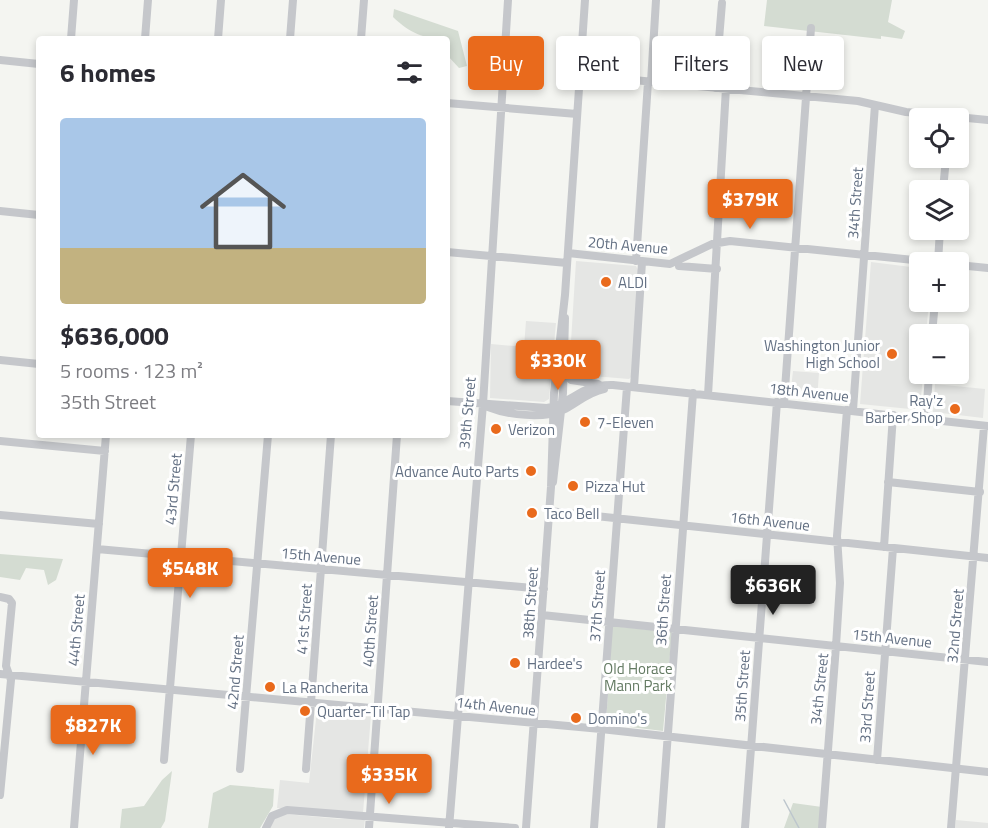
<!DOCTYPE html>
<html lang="en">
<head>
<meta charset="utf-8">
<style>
  body { margin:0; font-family:"Titillium Web",sans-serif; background:#f2f2f3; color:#2b2b33; height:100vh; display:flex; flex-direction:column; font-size:22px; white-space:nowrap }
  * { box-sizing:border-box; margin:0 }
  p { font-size:20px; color:#7c7c81 }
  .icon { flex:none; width:33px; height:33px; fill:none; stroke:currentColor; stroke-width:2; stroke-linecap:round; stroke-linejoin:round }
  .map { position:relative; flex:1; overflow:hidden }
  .side { position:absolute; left:36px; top:36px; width:414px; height:402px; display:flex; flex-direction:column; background:#fff; border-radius:6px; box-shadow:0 3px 9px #0003 }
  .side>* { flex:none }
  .top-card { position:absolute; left:468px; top:36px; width:429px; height:54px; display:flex; gap:12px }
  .tools { position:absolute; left:909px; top:108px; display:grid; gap:12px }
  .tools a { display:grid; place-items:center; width:60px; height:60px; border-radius:6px; background:#fff; box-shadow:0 3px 9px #0003; font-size:30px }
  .price { position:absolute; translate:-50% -51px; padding:0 14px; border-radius:6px; background:#e96a1c; color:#fff; font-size:20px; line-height:39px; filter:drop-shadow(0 2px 3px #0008) }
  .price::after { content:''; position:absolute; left:50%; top:36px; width:18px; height:14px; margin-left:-9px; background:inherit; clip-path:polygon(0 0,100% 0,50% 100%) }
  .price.selected { background:#222; color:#fff }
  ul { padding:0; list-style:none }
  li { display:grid; align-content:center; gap:12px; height:318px; padding:0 24px }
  li span { display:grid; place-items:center; height:186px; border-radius:6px; color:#555 }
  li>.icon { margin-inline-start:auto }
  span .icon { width:108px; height:108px; fill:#fffc; stroke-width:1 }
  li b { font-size:26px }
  h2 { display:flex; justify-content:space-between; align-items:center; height:72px; padding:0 24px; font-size:26px }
  .chip { padding:0 21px; border-radius:6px; background:#fff; box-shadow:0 3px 9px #0003; font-size:21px; line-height:54px }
  .chip.selected { background:#e96a1c; color:#fff }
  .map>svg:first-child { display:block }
  .built { fill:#e5e6e4 }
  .green { fill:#d4dcd2 }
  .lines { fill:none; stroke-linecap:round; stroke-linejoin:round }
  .stream { stroke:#bdc6cd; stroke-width:1.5 }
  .minor { stroke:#c5c7cb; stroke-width:8 }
  .poi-dot { fill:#e96a1c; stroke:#fff; stroke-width:2 }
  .labels { text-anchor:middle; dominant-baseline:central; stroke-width:6; stroke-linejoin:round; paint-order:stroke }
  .street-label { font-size:15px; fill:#637083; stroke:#fff }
  .poi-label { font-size:15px; fill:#637083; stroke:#fff; text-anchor:start }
  .park-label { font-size:15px; fill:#637a62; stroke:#fff }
</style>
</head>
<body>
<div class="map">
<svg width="988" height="828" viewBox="0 0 988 828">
  <rect width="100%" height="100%" fill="#f4f5f1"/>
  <path class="built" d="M576,261L636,266L638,270L632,376L629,379L569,374Z
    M871,262L919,268L920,302H929L926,334H920V374H923L920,410L860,404Z
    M526,321L556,323L549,399L544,402L490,398L491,344L524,347Z
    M793,371L819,373L817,399L790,397Z
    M935,384L985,389L983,418L933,412Z
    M317,710L371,715L363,813L277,808L280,780L309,783Z
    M286,814L340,819L365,818L364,828H268L274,819Z
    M956,820L988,823V828H955Z"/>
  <path class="green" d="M767,0H892L888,22L905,31L902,39L881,36V39L764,26Z
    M394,9L458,31L467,66L459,68L447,55V39C423,39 410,33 393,17Z
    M0,554L63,559L56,580L48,585L44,570L26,568L20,580L0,577Z
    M612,626L672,632L663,731L606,724Z
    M172,771L165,821L161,828H120L122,809L144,806L162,780Z
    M230,785L274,789L273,806L260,828H208L213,793Z
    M793,803L822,807L820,828H784Z"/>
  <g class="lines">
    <path class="stream" d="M784,800L799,828"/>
    <path class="minor" d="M71,39L74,0
      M145,39L148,0
      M218,39L221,0
      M290,39L293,0
      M361,39L364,0
      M0,60L39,64
      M580,75L858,101L906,112L988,120
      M651,82L656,0
      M715,88L722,3
      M447,103L577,114
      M943,190L946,158
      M0,211L39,215
      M447,252L567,263
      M568,253L670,264L712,244L730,241L933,262
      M636,261L648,82
      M938,262L940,230
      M958,265L988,268
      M679,266L717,269
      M932,334L935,302
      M0,360L39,364
      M564,373L571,380L598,384
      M634,387L642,262
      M708,395L726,88
      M447,401L547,408C574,403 580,384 613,385L988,426
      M784,403L811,28
      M488,407C508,415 543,419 563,410C577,403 588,392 604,389
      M853,410L875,105
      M926,419L929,374
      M0,441L105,451
      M553,482L563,393L565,318
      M888,482L980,492
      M549,511L988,558
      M0,515L99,524
      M884,547L893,415
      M97,549L544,589
      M0,597L9,599L12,603L6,666L11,680L0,795
      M542,615L988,662
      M0,674L601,729L988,772
      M164,760L191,435
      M877,760L893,548
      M240,769L268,435
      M306,769L331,435
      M74,828L106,435
      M266,828L272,816L287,810L515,828
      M369,828L397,435
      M449,828L483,404L508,0
      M526,828L551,487L554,393L565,295L585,0
      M594,828L627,387
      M661,828L693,393
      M745,828L777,402
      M822,828L836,646L840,583L837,536L847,410
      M951,828L984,426"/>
  </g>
  <g class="poi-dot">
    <circle cx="606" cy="282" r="6"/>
    <circle cx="892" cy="354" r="6"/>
    <circle cx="955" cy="409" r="6"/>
    <circle cx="585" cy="422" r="6"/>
    <circle cx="496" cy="429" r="6"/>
    <circle cx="531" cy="471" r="6"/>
    <circle cx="573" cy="486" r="6"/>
    <circle cx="532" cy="513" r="6"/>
    <circle cx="515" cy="663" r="6"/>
    <circle cx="270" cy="687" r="6"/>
    <circle cx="305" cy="711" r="6"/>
    <circle cx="576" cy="718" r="6"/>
  </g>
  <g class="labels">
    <g class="street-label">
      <text transform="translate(855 203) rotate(-86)">34th Street</text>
      <text transform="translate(628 245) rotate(5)">20th Avenue</text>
      <text transform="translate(809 392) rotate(6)">18th Avenue</text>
      <text transform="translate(467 413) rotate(-85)">39th Street</text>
      <text transform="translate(173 489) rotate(-85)">43rd Street</text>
      <text transform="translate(770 521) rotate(6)">16th Avenue</text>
      <text transform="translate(321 556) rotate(5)">15th Avenue</text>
      <text transform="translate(530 603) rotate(-86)">38th Street</text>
      <text transform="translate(597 606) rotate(-86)">37th Street</text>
      <text transform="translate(663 610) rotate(-86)">36th Street</text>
      <text transform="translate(304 619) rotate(-86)">41st Street</text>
      <text transform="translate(955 626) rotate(-85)">32nd Street</text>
      <text transform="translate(76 630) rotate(-85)">44th Street</text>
      <text transform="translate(370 631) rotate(-86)">40th Street</text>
      <text transform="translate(892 638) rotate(6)">15th Avenue</text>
      <text transform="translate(235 672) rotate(-85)">42nd Street</text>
      <text transform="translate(742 686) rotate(-86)">35th Street</text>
      <text transform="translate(819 689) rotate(-84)">34th Street</text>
      <text transform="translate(496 706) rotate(6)">14th Avenue</text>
      <text transform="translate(867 707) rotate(-86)">33rd Street</text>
    </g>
    <g class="poi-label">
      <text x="618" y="282">ALDI</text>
      <text x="880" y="345" text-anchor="end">Washington Junior<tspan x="880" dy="17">High School</tspan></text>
      <text x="943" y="400" text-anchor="end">Ray'z<tspan x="943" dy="17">Barber Shop</tspan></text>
      <text x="597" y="422">7-Eleven</text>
      <text x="508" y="429">Verizon</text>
      <text x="519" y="471" text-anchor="end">Advance Auto Parts</text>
      <text x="585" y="486">Pizza Hut</text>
      <text x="544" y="513">Taco Bell</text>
      <text x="527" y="663">Hardee's</text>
      <text x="282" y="687">La Rancherita</text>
      <text x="317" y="711">Quarter-Til Tap</text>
      <text x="588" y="718">Domino's</text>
    </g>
    <g class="park-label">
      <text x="638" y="668">Old Horace<tspan x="638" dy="17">Mann Park</tspan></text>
    </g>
  </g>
</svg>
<div class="tools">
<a><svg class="icon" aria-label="locate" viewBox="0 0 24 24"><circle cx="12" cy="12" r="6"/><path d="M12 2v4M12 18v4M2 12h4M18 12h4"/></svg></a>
<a><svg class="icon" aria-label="layers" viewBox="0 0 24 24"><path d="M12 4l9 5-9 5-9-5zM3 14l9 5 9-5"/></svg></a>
<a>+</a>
<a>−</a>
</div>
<b class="price" style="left:750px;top:230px">$379K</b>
<b class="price" style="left:558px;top:391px">$330K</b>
<b class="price" style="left:190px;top:599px">$548K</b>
<b class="price selected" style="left:773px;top:616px">$636K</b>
<b class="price" style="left:93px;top:756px">$827K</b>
<b class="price" style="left:389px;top:805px">$335K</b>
<div class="top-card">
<a class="chip selected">Buy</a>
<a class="chip">Rent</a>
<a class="chip">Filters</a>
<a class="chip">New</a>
</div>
<section class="side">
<h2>6 homes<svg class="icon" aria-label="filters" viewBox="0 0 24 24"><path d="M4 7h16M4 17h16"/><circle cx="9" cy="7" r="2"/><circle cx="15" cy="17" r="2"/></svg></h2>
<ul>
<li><span style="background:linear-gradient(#a9c7e8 70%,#c2b280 0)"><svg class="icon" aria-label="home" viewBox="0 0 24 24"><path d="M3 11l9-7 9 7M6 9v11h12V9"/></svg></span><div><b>$636,000</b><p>5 rooms · 123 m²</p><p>35th Street</p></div></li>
</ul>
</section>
</div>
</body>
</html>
